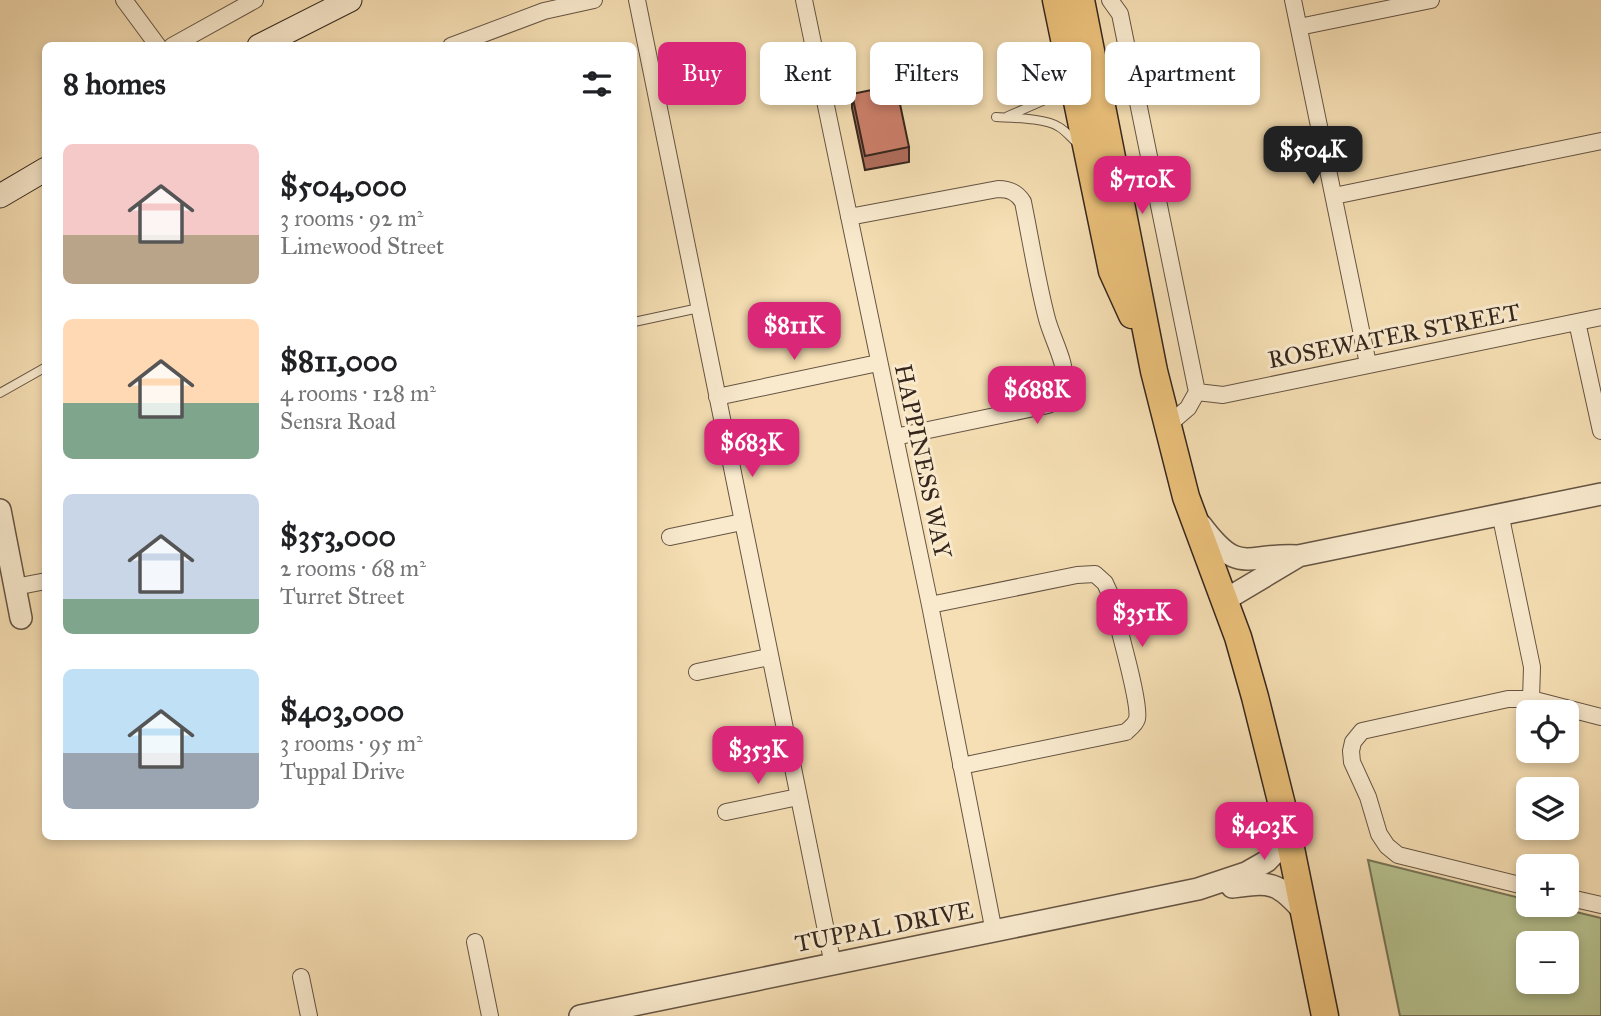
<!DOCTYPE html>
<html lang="en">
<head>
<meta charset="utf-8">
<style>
  body { margin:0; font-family:"IM FELL Great Primer",serif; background:#f6f6f6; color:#202124; height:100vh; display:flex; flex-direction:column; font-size:26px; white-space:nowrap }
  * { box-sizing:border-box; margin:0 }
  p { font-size:23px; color:#757577 }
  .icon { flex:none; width:38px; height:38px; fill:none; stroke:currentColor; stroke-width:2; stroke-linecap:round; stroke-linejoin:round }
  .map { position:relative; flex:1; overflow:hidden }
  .sheet { position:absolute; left:42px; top:42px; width:595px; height:798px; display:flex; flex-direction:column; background:#fff; border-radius:10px; box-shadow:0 4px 10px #0003 }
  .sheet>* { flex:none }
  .top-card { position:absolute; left:658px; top:42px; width:665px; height:63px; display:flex; gap:14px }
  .buttons { position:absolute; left:1516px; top:700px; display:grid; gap:14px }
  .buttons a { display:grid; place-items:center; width:63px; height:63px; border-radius:10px; background:#fff; box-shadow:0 4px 10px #0003; font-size:35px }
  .price { position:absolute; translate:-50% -60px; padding:0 16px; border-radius:14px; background:#db2777; color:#fff; font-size:23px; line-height:46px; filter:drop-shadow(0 2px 4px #0008) }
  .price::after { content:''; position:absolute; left:50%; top:42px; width:21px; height:16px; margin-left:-10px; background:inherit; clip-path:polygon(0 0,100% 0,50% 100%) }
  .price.selected { background:#222; color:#fff }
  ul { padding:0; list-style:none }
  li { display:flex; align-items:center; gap:21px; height:175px; padding:0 21px }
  li span { display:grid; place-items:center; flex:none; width:196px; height:140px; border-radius:10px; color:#555 }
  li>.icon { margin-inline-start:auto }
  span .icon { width:84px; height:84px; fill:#fffc; stroke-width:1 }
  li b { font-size:30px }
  h2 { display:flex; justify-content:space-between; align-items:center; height:84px; padding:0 21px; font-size:30px }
  .tag { padding:0 24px; border-radius:10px; background:#fff; box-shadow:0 4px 10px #0003; font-size:24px; line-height:63px }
  .tag.selected { background:#db2777; color:#fff }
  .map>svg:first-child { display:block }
  .green { fill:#b7c391; stroke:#767457; stroke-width:2; fill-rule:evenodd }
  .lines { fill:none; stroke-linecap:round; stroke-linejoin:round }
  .service-casing { stroke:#655443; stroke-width:10 }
  .minor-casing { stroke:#655443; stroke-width:18 }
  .tertiary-casing { stroke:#655443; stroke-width:24 }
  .secondary-casing { stroke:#35261d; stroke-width:25 }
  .primary-casing { stroke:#35261d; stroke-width:29 }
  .service { stroke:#f9eace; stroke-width:8 }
  .minor { stroke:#f9eace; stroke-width:16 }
  .tertiary { stroke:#f9eace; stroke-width:21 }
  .secondary { stroke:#f9eace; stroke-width:23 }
  .primary { stroke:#ebc07a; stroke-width:26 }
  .wall { fill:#b16e5d; stroke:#35261d; stroke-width:2 }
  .building { fill:#ce806c; stroke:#35261d; stroke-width:2 }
  .labels { text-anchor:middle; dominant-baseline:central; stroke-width:6; stroke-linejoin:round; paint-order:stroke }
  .street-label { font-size:24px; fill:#35261d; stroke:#f9eace }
</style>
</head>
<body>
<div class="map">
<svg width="1601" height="1016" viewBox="0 0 1601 1016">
  <rect width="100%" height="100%" fill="#f6dfb4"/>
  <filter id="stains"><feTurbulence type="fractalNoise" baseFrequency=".00286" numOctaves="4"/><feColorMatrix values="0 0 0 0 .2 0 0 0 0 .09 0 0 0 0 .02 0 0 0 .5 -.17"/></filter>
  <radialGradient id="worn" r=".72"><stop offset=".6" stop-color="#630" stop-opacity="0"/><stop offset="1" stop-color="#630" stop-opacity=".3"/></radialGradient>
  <path class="green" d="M1368,860L1528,900V905H1547L1601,918V1016H1400ZM1528,943H1566V982H1528Z"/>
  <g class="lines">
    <g class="service-casing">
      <path id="service" d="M1008,116L1047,99L1067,84
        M996,117C1013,118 1046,118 1059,127C1066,131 1071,138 1077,143
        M634,322L699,308
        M0,393L46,367"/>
    </g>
    <g class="minor-casing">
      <path id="minor" d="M124,0L158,46
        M637,0L833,965
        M804,0L930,605L994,932
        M1110,0L1120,14L1197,392L1188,408L1167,426
        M1293,0L1368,364
        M1299,27L1431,0
        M172,46L255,0
        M451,46L544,11L594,0
        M1334,196L1601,141
        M849,217L998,189C1009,189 1017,192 1023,202C1031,241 1037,281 1047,319C1053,341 1067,363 1065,387C1064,397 1057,401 1048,405L895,437
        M1577,322L1601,431
        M1197,392L1223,395L1601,317
        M717,397L878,363
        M1500,513L1532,667L1531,699
        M670,537L742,522
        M15,587L46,581
        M930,605L1077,575L1095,574L1105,583L1110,594C1115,616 1141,703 1137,719C1135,725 1130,728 1126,732L961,766
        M697,672L769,657
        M726,812L798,797
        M1528,887L1398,855L1387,846L1379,834L1368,797L1352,762L1351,751L1353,742L1362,731L1508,699H1531L1601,717
        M1566,897L1601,905
        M475,942L490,1016
        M301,977L309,1016"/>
    </g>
    <g class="tertiary-casing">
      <path id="tertiary" d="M0,510L21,618
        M1201,525C1240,577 1245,553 1298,556L1601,494
        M1225,600L1297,557
        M1232,887C1270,882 1277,881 1303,911
        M580,1016L1198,889L1246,873L1267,861L1289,838"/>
    </g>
    <g class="secondary-casing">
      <path id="secondary" d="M259,46L350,0
        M0,196L46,169"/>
    </g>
    <g class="primary-casing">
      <path id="primary" d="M1056,0L1112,271L1132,315
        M1081,0L1154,371L1186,497L1238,637L1255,697L1283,809L1325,1016"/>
    </g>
    <use href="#service" class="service"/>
    <use href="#minor" class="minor"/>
    <use href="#tertiary" class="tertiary"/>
    <use href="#secondary" class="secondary"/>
    <use href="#primary" class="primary"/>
  </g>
  <path class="wall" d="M852,94L909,147V162L865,170L852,108Z"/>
  <path class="building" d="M896,85L909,147L865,156L852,94Z"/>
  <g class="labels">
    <g class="street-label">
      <text transform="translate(1394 336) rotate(-11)">ROSEWATER STREET</text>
      <text transform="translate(923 461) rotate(78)">HAPPINESS WAY</text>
      <text transform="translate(884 927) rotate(-11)">TUPPAL DRIVE</text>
    </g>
  </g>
  <rect width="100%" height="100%" filter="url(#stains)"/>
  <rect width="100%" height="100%" fill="url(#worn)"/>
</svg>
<div class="buttons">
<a><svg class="icon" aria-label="locate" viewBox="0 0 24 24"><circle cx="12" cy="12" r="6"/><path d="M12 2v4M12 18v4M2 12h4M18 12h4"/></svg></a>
<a><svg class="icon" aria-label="layers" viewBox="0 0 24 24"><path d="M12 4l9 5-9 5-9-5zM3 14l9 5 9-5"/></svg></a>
<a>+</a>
<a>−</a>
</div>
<b class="price selected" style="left:1313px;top:186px">$504K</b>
<b class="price" style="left:1142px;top:216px">$710K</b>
<b class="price" style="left:794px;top:362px">$811K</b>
<b class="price" style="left:1037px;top:426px">$688K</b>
<b class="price" style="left:752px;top:479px">$683K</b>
<b class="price" style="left:1142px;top:649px">$351K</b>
<b class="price" style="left:758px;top:786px">$353K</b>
<b class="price" style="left:1264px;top:862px">$403K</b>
<div class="top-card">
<a class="tag selected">Buy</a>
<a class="tag">Rent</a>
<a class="tag">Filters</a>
<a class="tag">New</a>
<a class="tag">Apartment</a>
</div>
<section class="sheet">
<h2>8 homes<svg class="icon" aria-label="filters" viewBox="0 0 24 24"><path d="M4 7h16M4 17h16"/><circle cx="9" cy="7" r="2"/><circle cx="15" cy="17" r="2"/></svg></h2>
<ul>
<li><span style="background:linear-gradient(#f6c9c9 65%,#b9a48a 0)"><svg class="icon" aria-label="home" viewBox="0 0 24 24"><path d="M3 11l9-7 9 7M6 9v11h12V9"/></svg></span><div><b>$504,000</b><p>3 rooms · 92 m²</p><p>Limewood Street</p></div></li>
<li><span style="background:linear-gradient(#ffd9b3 60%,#7fa58c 0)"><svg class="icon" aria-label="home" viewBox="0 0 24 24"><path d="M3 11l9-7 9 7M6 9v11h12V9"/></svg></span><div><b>$811,000</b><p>4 rooms · 128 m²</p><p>Sensra Road</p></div></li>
<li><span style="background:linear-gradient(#c9d6e8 75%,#7fa58c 0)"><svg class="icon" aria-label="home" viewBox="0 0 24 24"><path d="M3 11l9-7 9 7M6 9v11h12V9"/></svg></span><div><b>$353,000</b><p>2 rooms · 68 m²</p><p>Turret Street</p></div></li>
<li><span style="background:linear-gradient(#bfe0f5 60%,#9aa5b1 0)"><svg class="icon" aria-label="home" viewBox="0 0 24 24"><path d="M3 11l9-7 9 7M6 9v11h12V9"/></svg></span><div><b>$403,000</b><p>3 rooms · 95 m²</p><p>Tuppal Drive</p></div></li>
</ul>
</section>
</div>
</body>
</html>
